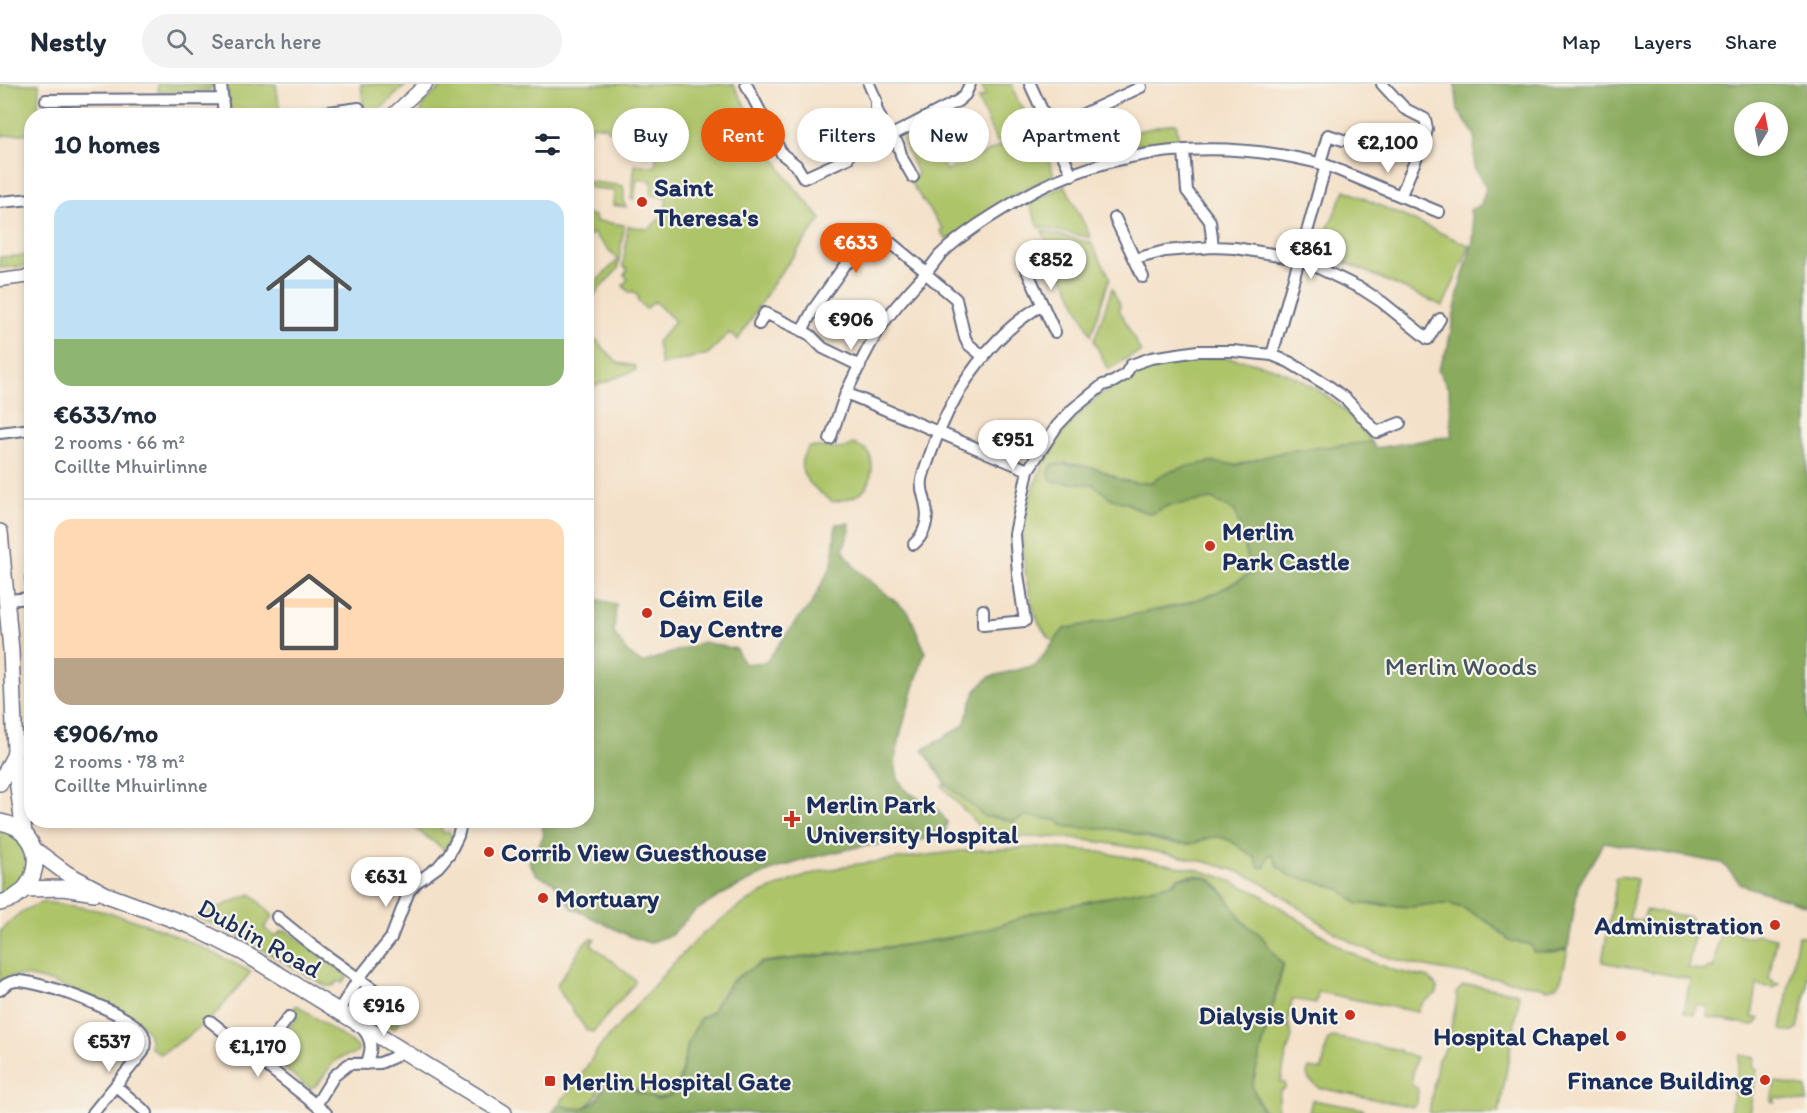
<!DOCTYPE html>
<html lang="en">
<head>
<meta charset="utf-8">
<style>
  body { margin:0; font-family:Itim,sans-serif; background:#f2f2f3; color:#1f2937; height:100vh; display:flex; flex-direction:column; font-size:22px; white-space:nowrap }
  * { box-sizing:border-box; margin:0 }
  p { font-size:20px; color:#747a83 }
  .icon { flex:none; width:33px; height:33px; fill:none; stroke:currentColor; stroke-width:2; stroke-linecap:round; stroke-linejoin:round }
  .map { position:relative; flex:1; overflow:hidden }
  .details { position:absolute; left:24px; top:24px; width:570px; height:720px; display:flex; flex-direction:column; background:#fff; border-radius:24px; box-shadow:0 3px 9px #0003 }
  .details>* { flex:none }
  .banner { position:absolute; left:612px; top:24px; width:570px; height:54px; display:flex; gap:12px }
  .needle { width:39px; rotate:10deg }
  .controls { position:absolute; left:1734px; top:18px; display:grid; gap:12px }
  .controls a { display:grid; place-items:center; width:54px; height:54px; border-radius:50%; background:#fff; box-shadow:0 3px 9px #0003; font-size:30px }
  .price { position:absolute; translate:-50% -51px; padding:0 14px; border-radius:21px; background:#fff; color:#222; font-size:20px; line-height:39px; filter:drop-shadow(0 2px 3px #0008) }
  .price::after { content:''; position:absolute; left:50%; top:36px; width:18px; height:14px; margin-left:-9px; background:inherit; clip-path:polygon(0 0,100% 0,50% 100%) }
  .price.selected { background:#ea580c; color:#fff }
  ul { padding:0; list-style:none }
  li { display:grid; align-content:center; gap:12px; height:318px; padding:0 30px }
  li+li { border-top:2px solid #e0e1e3 }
  li span { display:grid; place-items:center; height:186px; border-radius:18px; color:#555 }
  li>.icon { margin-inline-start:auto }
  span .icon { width:108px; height:108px; fill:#fffc; stroke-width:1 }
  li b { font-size:26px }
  h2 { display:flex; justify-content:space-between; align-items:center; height:72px; padding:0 30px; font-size:26px }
  .tag { padding:0 21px; border-radius:27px; background:#fff; box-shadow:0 3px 9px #0003; font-size:21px; line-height:54px }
  .tag.selected { background:#ea580c; color:#fff }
  header { display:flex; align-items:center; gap:36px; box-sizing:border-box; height:84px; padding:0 30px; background:#fff; border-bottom:2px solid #e0e1e3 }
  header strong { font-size:28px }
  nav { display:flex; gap:33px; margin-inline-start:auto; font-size:21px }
  .search { width:420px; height:54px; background:#f2f2f3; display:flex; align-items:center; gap:15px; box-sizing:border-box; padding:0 21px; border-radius:33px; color:#747a83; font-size:22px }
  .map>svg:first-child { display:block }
  .green { fill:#aec469; stroke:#647a64; stroke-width:1.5 }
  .forest { fill:#8aaa5d; stroke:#526c5e; stroke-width:1.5; fill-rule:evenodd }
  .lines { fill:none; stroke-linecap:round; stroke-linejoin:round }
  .minor-casing { stroke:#676d83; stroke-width:14 }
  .tertiary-casing { stroke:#676d83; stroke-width:15 }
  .secondary-casing { stroke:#676d83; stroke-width:18 }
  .minor { stroke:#fff; stroke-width:10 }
  .tertiary { stroke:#fff; stroke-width:12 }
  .secondary { stroke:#fff; stroke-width:15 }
  .poi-dot { fill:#c8321e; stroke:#f7f3e8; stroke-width:2 }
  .labels { text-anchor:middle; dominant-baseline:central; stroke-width:4.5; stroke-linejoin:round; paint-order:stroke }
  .poi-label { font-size:26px; font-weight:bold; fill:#1b2f5e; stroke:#f7f3e8; text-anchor:start }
  .park-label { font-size:26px; fill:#405461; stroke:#f7f3e8 }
  .street-label { font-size:26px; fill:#1b2f5e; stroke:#f7f3e8 }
</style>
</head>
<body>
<header>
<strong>Nestly</strong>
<div class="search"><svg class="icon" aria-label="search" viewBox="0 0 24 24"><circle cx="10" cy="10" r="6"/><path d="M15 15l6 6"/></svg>Search here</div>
<nav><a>Map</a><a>Layers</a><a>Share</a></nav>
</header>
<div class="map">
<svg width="1807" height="1029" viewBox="0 0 1807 1029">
  <rect width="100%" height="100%" fill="#f7f3e8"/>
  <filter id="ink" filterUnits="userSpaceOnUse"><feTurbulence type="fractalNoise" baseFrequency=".0167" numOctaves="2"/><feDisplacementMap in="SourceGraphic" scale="12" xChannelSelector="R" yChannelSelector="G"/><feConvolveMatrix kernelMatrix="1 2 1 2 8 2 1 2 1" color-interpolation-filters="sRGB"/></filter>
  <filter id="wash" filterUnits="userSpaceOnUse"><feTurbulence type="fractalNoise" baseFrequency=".008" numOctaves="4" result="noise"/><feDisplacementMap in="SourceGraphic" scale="24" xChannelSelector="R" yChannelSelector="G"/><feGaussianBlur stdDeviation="1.35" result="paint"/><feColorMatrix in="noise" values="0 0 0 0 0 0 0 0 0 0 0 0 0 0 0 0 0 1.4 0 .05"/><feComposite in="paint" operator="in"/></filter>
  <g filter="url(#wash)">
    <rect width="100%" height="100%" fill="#f4e1c9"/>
    <path class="green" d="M0,0H39L38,25H53V31L32,32L31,49L0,52Z
      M158,0H214L210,6L158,8Z
      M227,0H276L280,27L261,29L258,31H231Z
      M361,0H407L374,31H357V30L364,29Z
      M445,0H733L786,93L821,135L774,198L738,256L729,249L708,270L661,281L657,258L675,237L654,217L646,225L638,217L639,214L633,207L630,209L623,202L628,195L624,191L628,186L623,182L628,142L649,145L664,130L667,114L651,111L652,97L637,95L634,115H631L635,80L655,83L661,43L634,39L635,34L622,32L619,48L607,46V43L592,41L591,47L587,46L586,32L419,31L421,29L423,20Z
      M981,0H1012L1017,15L1029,33L1043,61L996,57L978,15L985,12Z
      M1176,39L1179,55L1134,61L1081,75L1073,53L1090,44L1095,56Z
      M924,41L946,87L998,63V61L1045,65L1054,91L1011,112L952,154L946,155L940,147L943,145L910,98L918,91L902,55L906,49Z
      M586,97L623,102C626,109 621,116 626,123L613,121L614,107L587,103Z
      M1065,101L1091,154L1039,143L1029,119Z
      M1345,106L1470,162L1443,222L1318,166Z
      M587,130L595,132L596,137L624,141L618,185L587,218V206L618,176L593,149L587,154Z
      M1042,147L1091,159L1110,193L1091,251Z
      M31,171V182L0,184V173Z
      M1112,204L1120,221L1119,225L1141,268L1129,273L1108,286L1094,257Z
      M587,253L596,256L618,279L635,282L636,286L587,305Z
      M1216,273C1279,277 1335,306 1372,358L1286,367L1237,381L1210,378L1165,389L1152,398L1137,399L1121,396L1100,386L1081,381L1064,379L1057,398L1092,400L1112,414L1127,419L1142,427L1152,430L1167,422L1212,415L1236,427L1252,490L1215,509L1181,521L1064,545L1054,558C1035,543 1030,515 1026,492C1011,409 1062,321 1140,288C1164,278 1190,275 1216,273Z
      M853,360C858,362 863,363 866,366C876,375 872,398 864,406C856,414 844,416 833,418C814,405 789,387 809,363C825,361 838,370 853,360Z
      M945,700L972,721L985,733L995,734L1013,738L1025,732L1057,736L1061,741C1079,746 1097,743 1116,746C1140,750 1163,761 1188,760C1199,760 1207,751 1219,753C1233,755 1243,767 1255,773L1258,782L1262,784L1265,783L1268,772L1272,770L1279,783L1288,791L1325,800L1341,806L1358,820L1411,823L1434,820H1448L1462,824L1476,831L1492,841L1510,857L1529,860L1534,868H1557L1568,865L1562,893L1557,902L1548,905C1489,889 1424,890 1366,865C1325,848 1294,815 1255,795C1226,781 1194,775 1163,769C1130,763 1097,756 1064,754C1040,752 1016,753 991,753L983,747L942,702Z
      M432,737H442L439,738L443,749L449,748L452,753L445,766L414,744Z
      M0,745C36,757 38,801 0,810Z
      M1039,763L1094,767L1199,786L1221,793L1260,810L1342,864L1363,875L1396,887L1429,894L1437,903V909C1428,917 1421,915 1418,928L1318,908L1316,919L1292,915L1288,938L1292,952L1285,976L1281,998L1285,999V1004L1280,1007L1277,1029L1264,1027L1252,1002L1284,880C1275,874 1270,863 1263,854C1257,847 1248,844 1242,836C1234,825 1219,797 1206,793C1197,789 1187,792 1178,793L1174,799L1030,830L1015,837L980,848L911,860L762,878L732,896L718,915L711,928L700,934L689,956L677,1004L668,1012L657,1014L647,1012L631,1002L608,997L603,998C598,1009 592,1023 579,1025C573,1025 564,1022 558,1021L580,993L598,965L671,882L701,851L734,826L762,809L794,796L818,788L851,781L961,767Z
      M1620,792L1637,795L1629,835L1643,837L1646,826L1689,833L1696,841L1688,884L1706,887L1707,884L1713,885L1721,843L1738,847V850L1751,853L1756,850L1776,854L1769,895L1773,896V899L1779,900L1774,904L1757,901L1752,933L1760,935L1756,940L1753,941L1708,933V923L1696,921L1694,930L1684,928L1690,895L1602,878L1616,800L1615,794Z
      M251,810L273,832L264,844L275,852L282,847H287L348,892L342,899L338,897L333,902H326L237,851L196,833Z
      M45,818C68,822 92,824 114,830C162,843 207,865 251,888L216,930L186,954L160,970L150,963C151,955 149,948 143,942C125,924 39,889 13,892C8,893 4,896 0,898V848C12,834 27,822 45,818Z
      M1798,851L1807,853V903L1798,945L1793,948L1781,946Z
      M592,854L595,855L591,860L635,896V899L593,948L586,946L583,941L558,905L557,901L585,858Z
      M1472,901L1518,909L1519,915L1499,1029H1429L1438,975L1447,963L1457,915L1456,909L1463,902Z
      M364,907L392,925L390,930L396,934L399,930L403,933L394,945L365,926L363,921L365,914L361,912Z
      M297,921L359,964L356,970C327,973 333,986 314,1003L309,1004L306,1002L272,974C270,963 289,944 297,934L291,928Z
      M1333,953L1400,966L1401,969L1416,973L1411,1000L1418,1005L1417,1019L1413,1023L1320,1004L1309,996L1307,990L1309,984L1322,986L1328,955Z
      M1740,971L1755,974L1753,982L1757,985L1749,1029H1730Z
      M1775,998L1807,1004V1018L1776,1013L1774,1019L1771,1018Z
      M1312,1016L1363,1025L1362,1029H1309Z"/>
    <path class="forest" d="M1455,0H1807V822L1742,801L1722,779L1604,758L1578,802L1568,864L1557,867L1534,868L1529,860L1510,857L1493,841L1476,831L1463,824L1449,820H1434L1411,823L1381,820H1358L1341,806L1325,800L1288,791L1279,783L1272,770L1268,772L1265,783L1262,784L1258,782L1255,773C1243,767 1233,755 1219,753C1208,751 1199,760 1189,760C1163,760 1141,749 1116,746C1097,743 1079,746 1061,741L1057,736L1025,732L1013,738L995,733H985L946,700L923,666L964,641L975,608L989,593L1036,581L1064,545L1181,521L1215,509L1252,489L1235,427L1212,415L1167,422L1152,430L1142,427L1127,419L1112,415L1092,400L1057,398L1050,395L1049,387L1052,380L1080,381L1100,386L1121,396L1137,399L1152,398L1165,389L1189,382L1210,378L1237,381L1286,367L1372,358L1375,364L1452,352L1449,306L1438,286L1448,262L1459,205L1473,157L1474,147L1470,126L1481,121L1486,104L1474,83L1475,51L1458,27ZM1744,28H1778V62H1744Z
      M849,439L850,446L843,466L855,484L909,529L925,567L901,647L895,678L898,695L906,707L938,726L947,738L945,749L936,754L858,763L810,774L767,788L725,809L695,827L671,851L649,859L629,852L572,824L553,798L537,791L529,778L544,751L541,737L586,736V549L592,514L616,520L614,549L627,568L642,579L703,558L736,565L744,580L766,578L797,536L810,522L832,481L836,440Z
      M1195,792C1222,794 1228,821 1244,839C1249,844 1255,846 1259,850C1269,859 1272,872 1283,880L1252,1002L1263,1029H552L558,1021C573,1024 587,1029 597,1015C601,1010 603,1003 607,998L631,1002L636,1007L657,1015L669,1012L678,1005L689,956L700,935L711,929L733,897L747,887L762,879C800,874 838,870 877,865C928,858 981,852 1029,830L1175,799L1178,794Z"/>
  </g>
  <g filter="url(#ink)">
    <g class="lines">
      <g class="minor-casing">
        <path id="minor" d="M221,0L224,32
          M746,0L782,70L796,81L804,94L848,74
          M869,0L876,16V24L886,47L898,60L902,74L913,93
          M1030,0L1072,91
          M1382,0L1405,25L1425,35L1427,45L1425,53L1401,111
          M46,16L223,15
          M299,32L359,24
          M1051,45L1141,3
          M890,52L958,17L965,11L970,0
          M1184,66L1187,107L1210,137L1213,163
          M1320,79L1328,51L1343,56
          M1326,81L1439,128
          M0,118L32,115
          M1115,134L1143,193
          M1135,175L1165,167L1213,163L1235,164L1298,174L1362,205L1382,218L1428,255L1440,235
          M1023,178L1055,248
          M925,189L956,215L965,254L968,260L984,273
          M759,240L765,229L801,246L810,251L823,264L860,282
          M802,247L813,226L845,181C852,175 860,173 868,169C874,165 878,160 884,157L891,159L926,188
          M0,349L32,345
          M830,355L846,309
          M1028,386L846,309C856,289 865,268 877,249C890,227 909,208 926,189C931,183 935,177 940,171C963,149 991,132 1018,116C1112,61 1222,53 1326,81L1272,271
          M914,460C924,451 929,436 926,423C925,413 920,406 922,396C923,388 927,381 929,374C949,314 986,254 1042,221
          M31,495L32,504
          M6,516L32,514
          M983,526V541L1025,537L1018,490L1015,450L1028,386L1057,342L1073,325L1103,301L1113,298L1125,291L1131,281L1151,274L1198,267H1233L1272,271L1289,278L1330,303L1346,315L1377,348L1400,339
          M277,833L313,862L397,922
          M0,906C4,901 9,898 16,897C39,896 133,930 143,950C146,956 145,962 143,968L93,1029
          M339,926L359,894L391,854L409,807L417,798L438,783L449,770L458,752L462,736
          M210,937L326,1029
          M363,945C373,957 372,967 366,980
          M257,975L289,933
          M116,1002L147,1029
          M316,1021L334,992L349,980L380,979L392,974L404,966"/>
      </g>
      <g class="tertiary-casing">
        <path id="tertiary" d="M391,32L426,0
          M0,196L32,192"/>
      </g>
      <g class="secondary-casing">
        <path id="secondary" d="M0,448L11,566L15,667L14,672L24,749
          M0,699L14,672
          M0,738C49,746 45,809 0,819
          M35,766L66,789L107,811L191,842L244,869L504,1029
          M25,805L63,804L95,809"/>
      </g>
      <use href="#minor" class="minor"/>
      <use href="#tertiary" class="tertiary"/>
      <use href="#secondary" class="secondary"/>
    </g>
  </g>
  <g class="poi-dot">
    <circle cx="642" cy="118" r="6"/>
    <circle cx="1210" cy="462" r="6"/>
    <circle cx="647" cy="529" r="6"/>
    <path d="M789 726h6v6h6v6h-6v6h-6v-6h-6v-6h6z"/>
    <circle cx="489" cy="768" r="6"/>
    <circle cx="543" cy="814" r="6"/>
    <circle cx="1775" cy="841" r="6"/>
    <circle cx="1350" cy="931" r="6"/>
    <circle cx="1621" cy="952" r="6"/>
    <circle cx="1765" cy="996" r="6"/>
    <rect x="544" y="991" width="12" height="12" rx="3"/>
  </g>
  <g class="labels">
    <g class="poi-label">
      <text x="654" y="103">Saint<tspan x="654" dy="30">Theresa's</tspan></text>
      <text x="1222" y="447">Merlin<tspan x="1222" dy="30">Park Castle</tspan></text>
      <text x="659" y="514">Céim Eile<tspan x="659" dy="30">Day Centre</tspan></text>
      <text x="806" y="720">Merlin Park<tspan x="806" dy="30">University Hospital</tspan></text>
      <text x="501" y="768">Corrib View Guesthouse</text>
      <text x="555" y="814">Mortuary</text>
      <text x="1763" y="841" text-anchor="end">Administration</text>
      <text x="1338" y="931" text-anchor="end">Dialysis Unit</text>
      <text x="1609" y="952" text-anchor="end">Hospital Chapel</text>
      <text x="1753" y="996" text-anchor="end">Finance Building</text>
      <text x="562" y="997">Merlin Hospital Gate</text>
    </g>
    <g class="park-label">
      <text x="1461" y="582">Merlin Woods</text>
    </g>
    <g class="street-label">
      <text transform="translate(260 854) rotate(29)">Dublin Road</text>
    </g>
  </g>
</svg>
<div class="controls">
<a><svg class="needle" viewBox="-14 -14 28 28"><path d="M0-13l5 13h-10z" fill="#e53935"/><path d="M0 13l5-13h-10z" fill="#747a83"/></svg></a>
</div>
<b class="price" style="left:1388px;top:90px">€2,100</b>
<b class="price selected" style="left:856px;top:190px">€633</b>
<b class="price" style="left:1311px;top:196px">€861</b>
<b class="price" style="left:1051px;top:207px">€852</b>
<b class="price" style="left:851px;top:267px">€906</b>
<b class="price" style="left:1013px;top:387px">€951</b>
<b class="price" style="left:386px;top:824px">€631</b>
<b class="price" style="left:384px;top:953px">€916</b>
<b class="price" style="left:109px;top:989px">€537</b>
<b class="price" style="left:258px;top:994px">€1,170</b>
<div class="banner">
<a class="tag">Buy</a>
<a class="tag selected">Rent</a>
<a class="tag">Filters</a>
<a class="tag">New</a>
<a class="tag">Apartment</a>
</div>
<section class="details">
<h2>10 homes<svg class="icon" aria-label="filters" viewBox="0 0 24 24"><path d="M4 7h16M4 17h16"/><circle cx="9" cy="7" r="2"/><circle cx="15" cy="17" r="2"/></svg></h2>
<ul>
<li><span style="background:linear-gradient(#bfe0f5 75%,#8fb573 0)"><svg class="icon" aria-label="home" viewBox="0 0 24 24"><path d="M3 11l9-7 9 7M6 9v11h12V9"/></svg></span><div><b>€633/mo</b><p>2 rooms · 66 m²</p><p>Coillte Mhuirlinne</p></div></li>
<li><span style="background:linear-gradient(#ffd9b3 75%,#b9a48a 0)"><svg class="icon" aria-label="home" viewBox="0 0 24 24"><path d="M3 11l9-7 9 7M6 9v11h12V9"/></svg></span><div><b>€906/mo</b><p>2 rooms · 78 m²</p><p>Coillte Mhuirlinne</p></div></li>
</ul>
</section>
</div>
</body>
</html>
